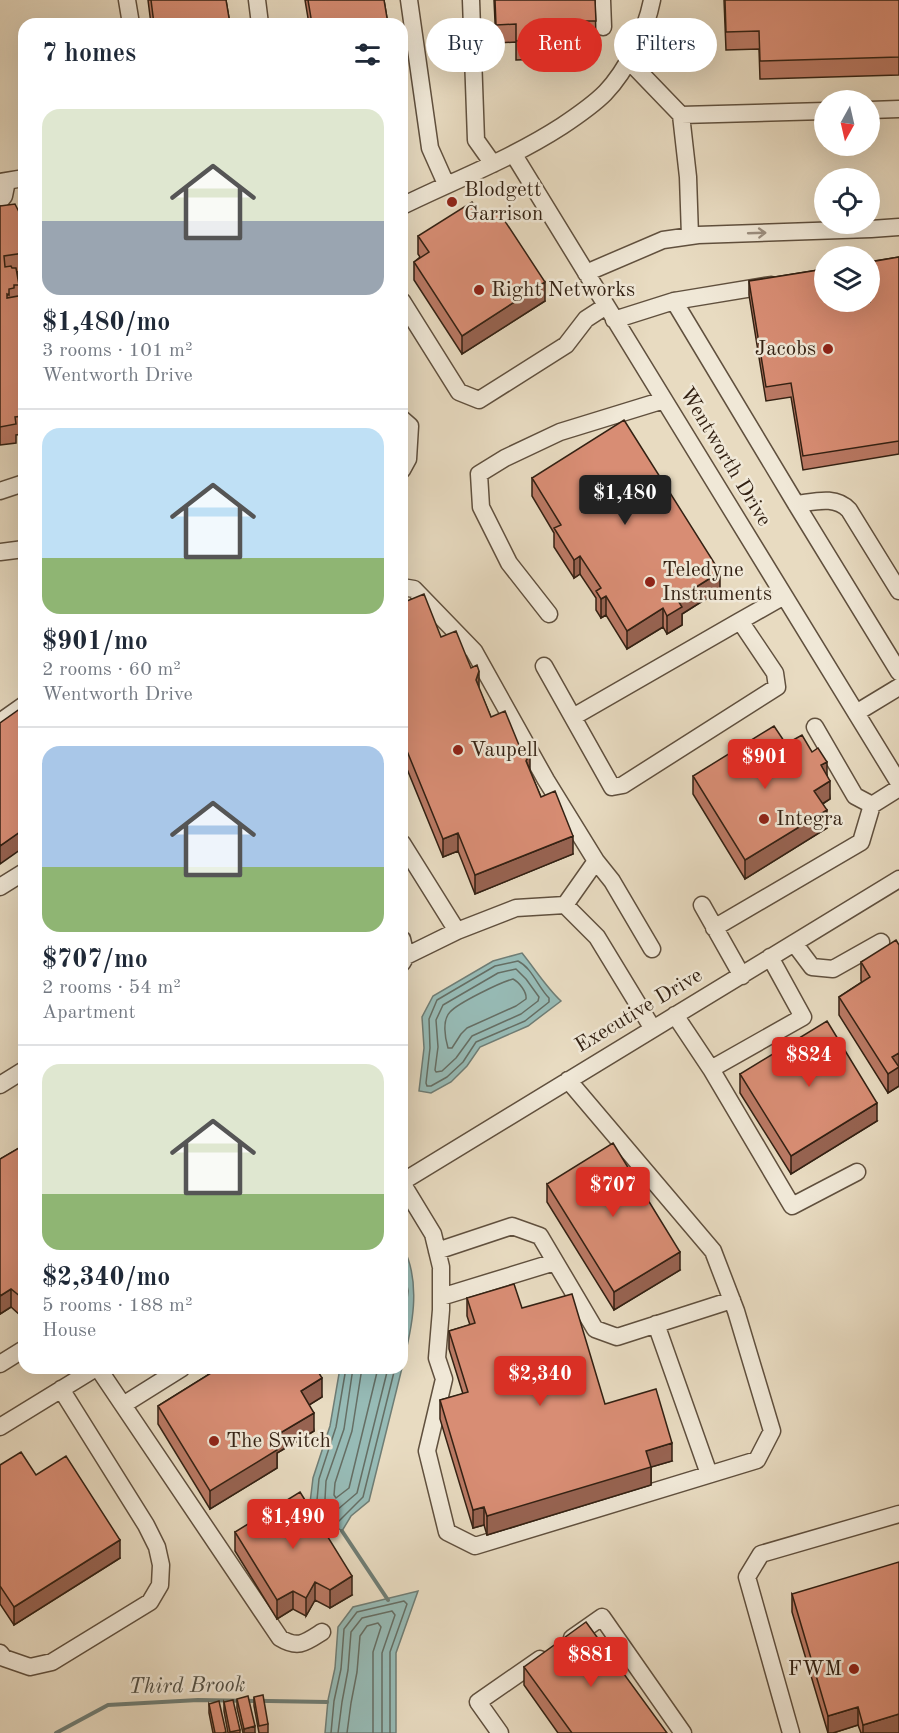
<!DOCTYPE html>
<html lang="en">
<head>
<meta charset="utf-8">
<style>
  body { margin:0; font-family:"Old Standard TT",serif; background:#f6f6f7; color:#1f2937; height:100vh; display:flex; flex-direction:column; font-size:22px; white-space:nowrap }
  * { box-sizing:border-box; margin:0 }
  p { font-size:20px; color:#747a83 }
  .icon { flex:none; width:33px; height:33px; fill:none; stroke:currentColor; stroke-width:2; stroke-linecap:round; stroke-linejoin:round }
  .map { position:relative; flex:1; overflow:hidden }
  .side { position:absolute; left:18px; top:18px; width:390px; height:1356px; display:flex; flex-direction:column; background:#fff; border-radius:18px; box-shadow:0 6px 24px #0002 }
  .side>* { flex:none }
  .top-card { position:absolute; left:426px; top:18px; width:382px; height:54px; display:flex; gap:12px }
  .needle { width:39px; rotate:188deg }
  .fabs { position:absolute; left:814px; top:90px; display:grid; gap:12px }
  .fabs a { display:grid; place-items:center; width:66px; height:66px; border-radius:50%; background:#fff; box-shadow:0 6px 24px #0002; font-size:30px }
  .price { position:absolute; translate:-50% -51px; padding:0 14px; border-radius:6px; background:#d93025; color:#fff; font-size:20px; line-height:39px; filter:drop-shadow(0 2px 3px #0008) }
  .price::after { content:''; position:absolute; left:50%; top:36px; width:18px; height:14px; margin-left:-9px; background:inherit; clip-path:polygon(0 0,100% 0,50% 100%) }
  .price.current { background:#222; color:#fff }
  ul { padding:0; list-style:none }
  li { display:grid; align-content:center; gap:12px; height:318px; padding:0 24px }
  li+li { border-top:2px solid #e0e1e3 }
  li span { display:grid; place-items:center; height:186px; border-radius:18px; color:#555 }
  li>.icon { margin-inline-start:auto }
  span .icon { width:108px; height:108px; fill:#fffc; stroke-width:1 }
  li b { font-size:26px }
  h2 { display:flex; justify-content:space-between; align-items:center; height:72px; padding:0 24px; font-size:26px }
  .chip { padding:0 21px; border-radius:27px; background:#fff; box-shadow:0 6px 24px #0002; font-size:21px; line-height:54px }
  .chip.current { background:#d93025; color:#fff }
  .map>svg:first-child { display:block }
  .water { fill:#97bbb6; stroke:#6f7d75; stroke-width:1.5 }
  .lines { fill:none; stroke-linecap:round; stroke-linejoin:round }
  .shore { stroke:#656e64; stroke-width:1.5 }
  .stream { stroke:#6f7d75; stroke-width:4 }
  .minor-casing { stroke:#60503e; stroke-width:19 }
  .minor { stroke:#f0e8d7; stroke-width:16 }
  .wall { fill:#ba7964; stroke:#332113; stroke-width:1.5 }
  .shaded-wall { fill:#976351; stroke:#332113; stroke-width:1.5 }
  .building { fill:#d88d74; stroke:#332113; stroke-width:1.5 }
  .oneway { stroke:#9b8e7f }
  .poi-dot { fill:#8f2418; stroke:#f0e8d7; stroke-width:2 }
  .labels { text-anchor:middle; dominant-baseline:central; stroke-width:5; stroke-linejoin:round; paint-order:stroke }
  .poi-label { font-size:21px; fill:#332113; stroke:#f0e8d7; text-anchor:start }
  .street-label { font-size:21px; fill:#332113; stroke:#f0e8d7 }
  .water-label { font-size:22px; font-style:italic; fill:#514f44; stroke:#f0e8d7 }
</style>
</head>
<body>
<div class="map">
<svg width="899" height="1733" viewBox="0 0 899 1733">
  <rect width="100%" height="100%" fill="#e8dbc1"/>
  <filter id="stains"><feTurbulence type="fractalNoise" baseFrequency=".00333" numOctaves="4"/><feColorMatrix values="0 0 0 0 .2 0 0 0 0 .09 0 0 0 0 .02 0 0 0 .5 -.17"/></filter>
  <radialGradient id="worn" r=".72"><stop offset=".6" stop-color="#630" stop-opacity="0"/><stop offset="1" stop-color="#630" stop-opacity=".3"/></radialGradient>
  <path class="water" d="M522,953C535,969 546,987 561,1001L528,1026L480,1047L467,1066L451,1082L431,1093L419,1091L424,1048L422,1017L433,996L493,961Z
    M403,1247C422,1283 412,1329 402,1367Z
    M340,1368H402L369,1501L351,1516L342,1531L319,1515L310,1503L313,1478L330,1426Z
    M418,1591L396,1653V1733H325L328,1700L335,1668L338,1627L353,1607Z"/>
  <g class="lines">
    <path class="shore" d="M518,961C532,968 538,987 549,998V1002L525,1021L476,1042L463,1062L447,1077L431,1086H427L426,1083L430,1048L429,1019L437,1000L495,966Z
      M516,969L526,979L539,997L538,1001L521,1014L472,1036L456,1058L442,1071L436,1072L435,1070L438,1047L436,1020L443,1005L498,973Z
      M513,979C519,982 527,992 526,999L516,1006L467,1028L461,1034L452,1048H448C445,1038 442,1020 450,1012C458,1003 501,982 513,979Z
      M402,1259L408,1291L402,1344
      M346,1368L336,1427L319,1479L317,1500L324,1511L339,1521L363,1497L395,1368
      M353,1368L344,1429L326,1481L325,1499L329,1505L337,1510L357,1493L388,1368
      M362,1368L352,1431L335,1483L334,1495L336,1498L349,1488L378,1368
      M331,1733L334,1701L341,1669L344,1629L357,1612L404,1601L407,1604L390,1652V1733
      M338,1733L342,1702L348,1670L351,1632L362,1618L392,1611L395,1615L382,1653V1733
      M347,1733L351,1703L357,1672L360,1636L367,1626L378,1623L381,1627L373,1652V1733"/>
    <path class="stream" d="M342,1531L388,1600
      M56,1733L108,1705L198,1700L327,1702"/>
    <g class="minor-casing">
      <path id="minor" d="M127,0L131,24
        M257,0L260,24
        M409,0L430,148L446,184
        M471,0L476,140L493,164
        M602,0L603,27
        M628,60L681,115L825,111
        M870,110L899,109
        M681,115L688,177L690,236
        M514,155L899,783
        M0,182L24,178
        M0,201L4,196L7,181
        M402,206C455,180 511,159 562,126C577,116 592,106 605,93C627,70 646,31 652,0
        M586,273L663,240L698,235L871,229L899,227
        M402,301L459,392L479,400L566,345L586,319L606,306
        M674,301L796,504L899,672
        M614,320L674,301L771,285
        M402,419L410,426L408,459L402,470
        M0,491L24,483
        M796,504C814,502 835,495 849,510L899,591
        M0,552L24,549
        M402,587L414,589L474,651L546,780L596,861L612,881L652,949
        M549,614L509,563L481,507L479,474L505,458L560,432L664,400
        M544,666L612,787L623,785L777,687L775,673L740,621L784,596
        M856,713L899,687
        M573,717L740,621
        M0,722L24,705
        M815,727L855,796L872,805L899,788
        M402,843L457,931L516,908L565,905L597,937L653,1029
        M0,887L24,872
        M565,905L596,861
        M702,905L742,976
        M714,928L861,842L872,805
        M402,939L406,956L402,963
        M794,943L812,967L833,969L881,942
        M406,956L457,931
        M675,1015L711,1069L803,1017L770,957
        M711,1069L792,1206L857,1172
        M0,1085L24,1070
        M402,1182L899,879
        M402,1183L433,1234L441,1267V1310L437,1358L444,1379L427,1451L447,1532L475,1546L757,1460L772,1431L736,1311L713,1251L568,1080
        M437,1251L512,1226L540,1236L595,1329L617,1337L732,1300
        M441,1297L555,1262
        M656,1324L709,1474
        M0,1364L24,1349
        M98,1368L280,1638C298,1649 305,1643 322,1632
        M123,1405L182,1368
        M0,1427L96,1368
        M572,1638L602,1617L683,1733
        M0,1653L4,1658L30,1667L52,1662L150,1602L160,1585L161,1565L157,1547L146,1525L61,1389
        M500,1733L478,1702L540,1659
        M791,1733L747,1577L761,1554L899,1514"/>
    </g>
    <use href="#minor" class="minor"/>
  </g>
  <path class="wall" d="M148,0H226L230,24H151Z
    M305,0H384L388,24H309Z
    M494,0H595L596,39L578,40V58L516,60V42L496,43Z
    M724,0H899V75L760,79L759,49L726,50Z
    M402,123L403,131V149L402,150Z
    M0,206L19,212L24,211V271L17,272L19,285V296L24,295V291V430H23V434L16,435V443L0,445Z
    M482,218L545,301L462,354L414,280V262L420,257L418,254V236Z
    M899,257V454L803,470L791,397L766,401L749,295V281Z
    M532,478L720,590L682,614V625L667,634L663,627L627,649L606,615L601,618L596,610V598L580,574L574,578L554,547V533L532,496Z
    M402,603L441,637L479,689L491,717L521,750L541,797L573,854L475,894L458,851L443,857L407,769Z
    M786,744L812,752L827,775L830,799L823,804L827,828L745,879L693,794V776Z
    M899,945V1086L888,1093L839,1015V997L862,982L861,981V962Z
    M740,1074L877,1121L791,1174L740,1093Z
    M24,1145L21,1316L11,1307L0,1314V1159Z
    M547,1184L680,1270L614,1310L547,1202Z
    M467,1298L522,1308L605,1404L672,1461L651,1467V1485L487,1535L484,1525L473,1528L440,1419V1400L463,1394L449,1349V1331L470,1325L467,1316Z
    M216,1368H316L322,1397L309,1405L314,1431L277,1453V1468L210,1509L158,1424V1406L216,1370Z
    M0,1465L36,1475L120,1558L14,1625L0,1604Z
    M235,1532L352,1595L330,1608L315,1600L306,1616L293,1609L277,1619L235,1551Z
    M792,1594L899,1733H861L858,1725L833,1733H828L792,1612Z
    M524,1667L667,1733H558L524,1685Z
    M254,1697L268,1724V1733H259L254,1706Z
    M237,1699L255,1733H243L237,1708Z
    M224,1702L240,1730V1733H228L224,1711Z
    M209,1704L226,1733H213L209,1713Z"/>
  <path class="shaded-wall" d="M545,282V301L462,354V336Z
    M404,419V438L402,440V421Z
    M580,556V574L574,578V560Z
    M720,572V590L682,614V625L667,634V616L677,599Z
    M606,596V615L601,618V599Z
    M663,608V627L627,649V631Z
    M479,671V689L476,680Z
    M407,751V769L402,771V753Z
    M530,752V770L526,761Z
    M827,762V780L821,765Z
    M830,781V799L814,809V791Z
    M827,810V828L745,879V860Z
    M24,829V847L0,864V846Z
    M458,833V851L443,857V839Z
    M573,836V854L475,894V875Z
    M899,1053V1086L888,1093V1074L892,1057Z
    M877,1103V1121L791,1174V1156Z
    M680,1252V1270L614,1310V1292Z
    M11,1289V1307L0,1314V1296Z
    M24,1294V1312L21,1316V1297Z
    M322,1378V1397L301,1410V1391Z
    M314,1413V1431L277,1453V1468L210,1509V1491L270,1439Z
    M672,1443V1461L651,1467V1485L487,1535V1516L646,1451Z
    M484,1507V1525L473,1528V1510Z
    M120,1540V1558L14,1625V1607Z
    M352,1576V1595L330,1608V1590Z
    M315,1582V1600L306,1616V1598Z
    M293,1591V1609L277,1619V1600Z
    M858,1707V1725L833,1733H828V1716Z
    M899,1714V1733H863V1725Z
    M255,1726V1733H244V1729Z"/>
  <path class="building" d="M151,0H226L230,24H154Z
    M308,0H384L388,24H312Z
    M495,0H595L596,21H578V39L516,41V24L496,25Z
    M725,0H899V57L760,61L759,31L726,32Z
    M472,202L482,218L497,209L545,282L462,336L414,262L429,252L418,236Z
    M15,204L19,212L24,211V253L4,256L5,267L11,266L12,268H16L19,285H14V288L9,289V295L7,294V298L24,295V411L22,412L23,416L15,417L16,424L0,427V206Z
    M899,257V441L803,456L791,383L766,387L749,281L825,269V302H870V262Z
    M624,420L720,572L677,599L682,607L667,616L663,608L627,631L606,596L601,599L596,591L601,588L580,556L574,560L554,528L561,525L532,478Z
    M424,594L441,637L456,631L471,668L477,665L479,671L476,680L491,717L505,711L521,750L528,747L530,752L526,761L541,797L555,791L573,836L475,875L458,833L443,839L407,751L402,753V603Z
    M24,706V829L0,846V723Z
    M774,726L786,744L802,735L812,752L818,748L827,762L821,765L830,781L814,791L827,810L745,860L693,776Z
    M896,940L899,945V1053L892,1057L899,1067L888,1074L839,997L870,977L861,962Z
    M827,1021L877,1103L791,1156L740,1074Z
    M613,1143L680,1252L614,1292L547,1184Z
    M24,1145V1294L21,1297L11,1289L0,1296V1159Z
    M514,1284L522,1308L572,1294L605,1404L656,1389L672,1443L646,1451L651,1467L487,1516L484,1507L473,1510L440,1400L468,1392L449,1331L475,1323L467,1298Z
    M219,1368H316L322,1378L301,1391L314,1413L270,1439L277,1450L210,1491L158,1406Z
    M21,1452L36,1475L66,1456L120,1540L14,1607L0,1586V1465Z
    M300,1492L352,1576L330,1590L315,1582L306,1598L293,1591L277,1600L235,1532Z
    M899,1562V1714L863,1725L858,1707L828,1716L792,1594Z
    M586,1622L667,1733H572L524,1667Z
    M263,1695L268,1724L259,1726L254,1697Z
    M248,1696L255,1726L244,1729L237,1699Z
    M233,1700L240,1730L230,1732L224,1702Z
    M219,1701L226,1732L223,1733H215L209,1704Z"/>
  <defs><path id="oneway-shaft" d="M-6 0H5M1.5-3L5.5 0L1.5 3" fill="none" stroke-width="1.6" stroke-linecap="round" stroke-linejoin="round" transform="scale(1.5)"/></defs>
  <use class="oneway" href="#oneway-shaft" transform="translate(757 233) rotate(-2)"/>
  <g class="poi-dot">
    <circle cx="452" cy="202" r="6"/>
    <circle cx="479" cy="290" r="6"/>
    <circle cx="828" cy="349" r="6"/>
    <circle cx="650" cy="582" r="6"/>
    <circle cx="458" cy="750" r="6"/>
    <circle cx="764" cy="819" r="6"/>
    <circle cx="214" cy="1441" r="6"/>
    <circle cx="854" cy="1669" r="6"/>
  </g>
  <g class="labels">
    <g class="poi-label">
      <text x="464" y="190">Blodgett<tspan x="464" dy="24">Garrison</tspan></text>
      <text x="491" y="290">Right Networks</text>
      <text x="816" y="349" text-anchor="end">Jacobs</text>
      <text x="662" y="570">Teledyne<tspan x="662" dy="24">Instruments</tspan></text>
      <text x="470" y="750">Vaupell</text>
      <text x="776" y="819">Integra</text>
      <text x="226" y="1441">The Switch</text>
      <text x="842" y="1669" text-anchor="end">FWM</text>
    </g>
    <g class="street-label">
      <text transform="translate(725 457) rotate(59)">Wentworth Drive</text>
      <text transform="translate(639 1011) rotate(-31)">Executive Drive</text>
    </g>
    <g class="water-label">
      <text transform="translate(187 1686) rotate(-1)">Third Brook</text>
    </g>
  </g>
  <rect width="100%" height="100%" filter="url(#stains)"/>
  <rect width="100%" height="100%" fill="url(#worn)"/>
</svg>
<div class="fabs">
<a><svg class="needle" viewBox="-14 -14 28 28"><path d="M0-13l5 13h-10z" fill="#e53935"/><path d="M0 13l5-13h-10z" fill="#747a83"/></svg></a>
<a><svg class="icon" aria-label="locate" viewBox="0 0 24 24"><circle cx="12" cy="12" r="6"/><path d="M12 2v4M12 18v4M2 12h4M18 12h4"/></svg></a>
<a><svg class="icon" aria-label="layers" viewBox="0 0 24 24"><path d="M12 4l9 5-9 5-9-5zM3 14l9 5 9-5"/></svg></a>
</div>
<b class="price current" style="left:625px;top:526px">$1,480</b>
<b class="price" style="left:765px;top:790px">$901</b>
<b class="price" style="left:809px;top:1088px">$824</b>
<b class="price" style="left:613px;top:1218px">$707</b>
<b class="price" style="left:540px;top:1407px">$2,340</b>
<b class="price" style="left:293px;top:1550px">$1,490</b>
<b class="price" style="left:591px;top:1688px">$881</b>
<div class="top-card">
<a class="chip">Buy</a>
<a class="chip current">Rent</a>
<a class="chip">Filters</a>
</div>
<section class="side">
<h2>7 homes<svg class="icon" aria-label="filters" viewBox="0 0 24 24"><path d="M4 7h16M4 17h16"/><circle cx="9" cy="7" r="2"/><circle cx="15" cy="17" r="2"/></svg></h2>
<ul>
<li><span style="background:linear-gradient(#dfe7d0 60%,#9aa5b1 0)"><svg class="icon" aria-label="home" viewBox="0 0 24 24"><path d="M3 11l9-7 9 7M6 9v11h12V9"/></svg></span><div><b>$1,480/mo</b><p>3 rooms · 101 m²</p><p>Wentworth Drive</p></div></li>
<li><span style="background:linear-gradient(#bfe0f5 70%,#8fb573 0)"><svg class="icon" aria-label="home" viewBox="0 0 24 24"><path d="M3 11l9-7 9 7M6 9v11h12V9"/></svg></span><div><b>$901/mo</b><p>2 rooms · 60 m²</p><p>Wentworth Drive</p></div></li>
<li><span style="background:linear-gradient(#a9c7e8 65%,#8fb573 0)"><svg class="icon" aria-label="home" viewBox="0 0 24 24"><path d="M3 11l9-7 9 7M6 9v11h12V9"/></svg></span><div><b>$707/mo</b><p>2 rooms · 54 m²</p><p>Apartment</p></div></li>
<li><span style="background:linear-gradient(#dfe7d0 70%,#8fb573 0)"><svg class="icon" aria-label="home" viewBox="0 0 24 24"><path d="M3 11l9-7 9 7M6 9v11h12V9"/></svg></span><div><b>$2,340/mo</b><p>5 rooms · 188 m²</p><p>House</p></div></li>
</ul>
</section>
</div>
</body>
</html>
